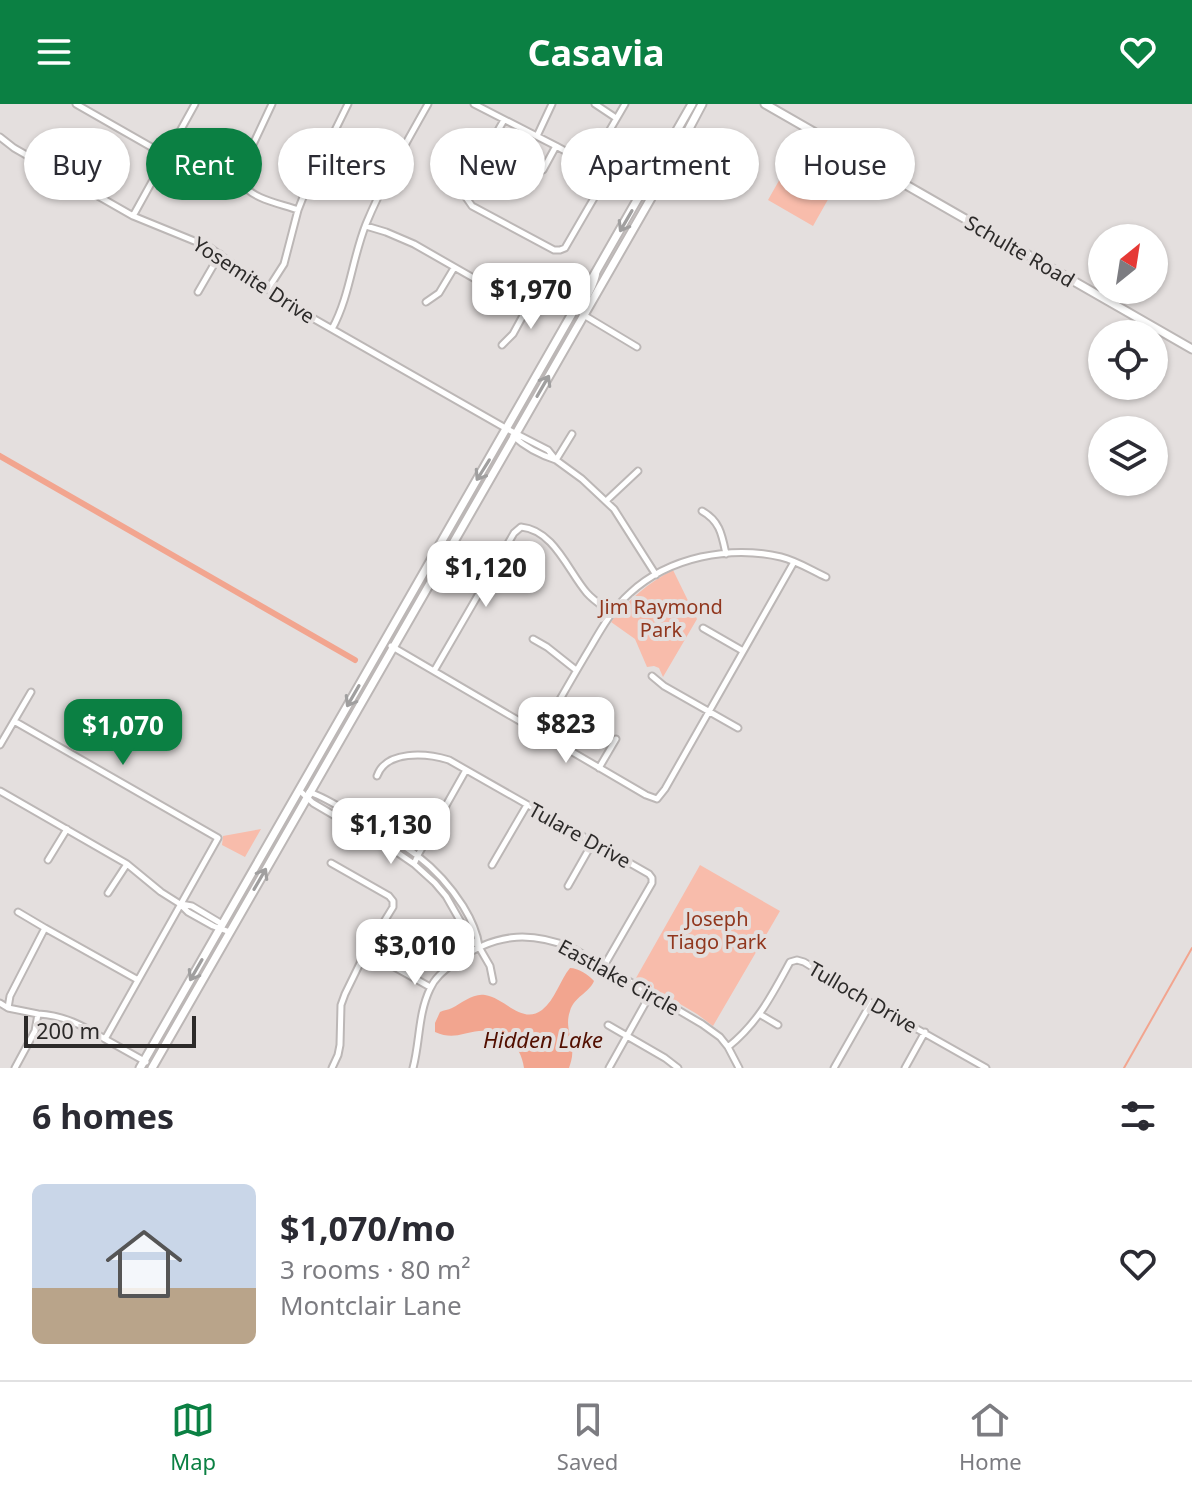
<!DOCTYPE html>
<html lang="en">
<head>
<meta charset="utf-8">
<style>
  body { margin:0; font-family:"Noto Sans",sans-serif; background:#f2f2f3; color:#2b2b33; height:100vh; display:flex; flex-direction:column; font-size:30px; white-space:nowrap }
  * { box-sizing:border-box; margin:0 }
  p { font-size:26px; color:#7c7c81 }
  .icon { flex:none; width:44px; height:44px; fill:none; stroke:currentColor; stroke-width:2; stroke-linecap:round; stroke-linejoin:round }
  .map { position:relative; height:964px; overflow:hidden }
  .drawer { display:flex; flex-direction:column; background:#fff; flex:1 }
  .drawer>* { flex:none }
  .hud { position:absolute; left:24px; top:24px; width:1144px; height:72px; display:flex; gap:16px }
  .needle { width:52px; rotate:30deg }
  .tools { position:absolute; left:1088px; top:120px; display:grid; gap:16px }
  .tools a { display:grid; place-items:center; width:80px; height:80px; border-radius:50%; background:#fff; box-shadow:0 2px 6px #0004; font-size:40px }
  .scale { position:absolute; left:24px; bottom:20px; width:172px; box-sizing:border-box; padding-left:8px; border:4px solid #2c2a29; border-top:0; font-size:22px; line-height:28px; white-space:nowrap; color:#2c2a29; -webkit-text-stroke:6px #e4dfde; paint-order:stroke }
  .price { position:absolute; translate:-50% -68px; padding:0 18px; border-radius:16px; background:#fff; color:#222; font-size:26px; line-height:52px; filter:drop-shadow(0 2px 4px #0008) }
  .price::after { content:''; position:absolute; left:50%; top:48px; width:24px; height:18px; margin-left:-12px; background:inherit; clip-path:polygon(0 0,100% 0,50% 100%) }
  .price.current { background:#0b8043; color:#fff }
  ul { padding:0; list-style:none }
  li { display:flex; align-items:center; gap:24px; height:200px; padding:0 32px }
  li+li { border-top:2px solid #e1e1e2 }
  li span { display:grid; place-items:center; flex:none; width:224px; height:160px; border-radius:12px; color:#555 }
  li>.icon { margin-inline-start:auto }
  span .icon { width:96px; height:96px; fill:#fffc; stroke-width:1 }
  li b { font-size:34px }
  h2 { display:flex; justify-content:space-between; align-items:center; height:96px; padding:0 32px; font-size:34px }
  .chip { padding:0 28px; border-radius:36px; background:#fff; box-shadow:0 2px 6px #0004; font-size:28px; line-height:72px }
  .chip.current { background:#0b8043; color:#fff }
  header { display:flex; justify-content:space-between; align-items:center; height:104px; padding:0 32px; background:#0b8043; color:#fff; font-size:36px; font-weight:700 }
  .dock { display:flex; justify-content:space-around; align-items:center; height:112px; border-top:2px solid #e1e1e2; background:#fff; font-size:22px; color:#7c7c81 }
  .dock a { display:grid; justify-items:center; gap:4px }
  .dock .current { color:#0b8043 }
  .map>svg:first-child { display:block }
  .green { fill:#f8bcab }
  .water { fill:#f2a58f }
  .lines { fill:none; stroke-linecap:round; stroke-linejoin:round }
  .stream { stroke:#f2a58f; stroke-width:2 }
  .canal { stroke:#f2a58f; stroke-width:6 }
  .street-casing { stroke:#bcb7b6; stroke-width:9 }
  .secondary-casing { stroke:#bcb7b6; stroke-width:11 }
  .street { stroke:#fff; stroke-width:5 }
  .secondary { stroke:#fff; stroke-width:7 }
  .oneway { stroke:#a09f9f }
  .labels { text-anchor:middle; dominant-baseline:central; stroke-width:8; stroke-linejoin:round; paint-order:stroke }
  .street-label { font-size:20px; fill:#2c2a29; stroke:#e4dfde }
  .park-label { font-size:20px; fill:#91371e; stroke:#e4dfde }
  .water-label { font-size:22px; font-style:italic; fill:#520f00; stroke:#e4dfde }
</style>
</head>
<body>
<header><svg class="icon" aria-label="menu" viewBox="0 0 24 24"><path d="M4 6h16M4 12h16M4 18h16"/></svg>Casavia<svg class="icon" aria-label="heart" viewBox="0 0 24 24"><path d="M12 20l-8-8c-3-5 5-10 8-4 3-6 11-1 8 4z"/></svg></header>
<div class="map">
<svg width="1192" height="964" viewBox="0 0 1192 964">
  <rect width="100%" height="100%" fill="#e4dfde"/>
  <path class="green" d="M807,27L852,53L813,122L768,96Z
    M673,466L697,515L663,573L659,564L654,562L647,563L635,535L611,518C628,496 648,479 673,466Z
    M261,725L245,753L222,741L223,732Z
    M700,761L780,807L713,922L697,910L636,874Z"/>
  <path class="water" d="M570,864C578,864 589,871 594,877C589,889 574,893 570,907C565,921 571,931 572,945C573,952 571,958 569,964H524C521,941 503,923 479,927C462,929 453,936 435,928V919L440,908C444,906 448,906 452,904C462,899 473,889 485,891C505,894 522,921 542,906C555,896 560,876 570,864Z"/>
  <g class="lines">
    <path class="stream" d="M1124,964L1192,844"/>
    <path class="canal" d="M0,352L355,556"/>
    <g class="street-casing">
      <path id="street" d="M76,0L167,52
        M272,0L241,66L240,78C254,96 278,99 298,106
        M474,0L556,42L651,94
        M595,0L616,14
        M504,16L465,84V92L472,102L554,146H560L565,144L608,70
        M537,32L552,0
        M0,33L14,44L133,112L209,143L288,200L507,325L548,346L556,356L582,375L614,405L656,471
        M330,36L391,65
        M590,60L625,0
        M543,66L556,42
        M133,112L195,0
        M366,122L386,128L414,140L524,203L525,208L513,230L502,241
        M597,167C596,183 583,195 582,210L637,243
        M268,185L284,160L298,106L307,83L348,0
        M198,188L220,150
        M426,198L439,189L454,164
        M332,225C350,192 352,155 366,120C383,79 406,39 428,0
        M513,332C525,343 540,351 556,356
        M556,356L572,330
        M606,397L638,367
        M702,407C720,417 722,431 726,450
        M703,524L743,547
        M533,535L547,543L576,566
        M391,542L646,691L657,695L665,685L794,458
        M434,567L514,429L521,423C554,426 568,467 587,489C594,497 604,503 612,509
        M652,572L664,582L738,624
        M14,617L218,734L105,935C83,922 64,911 38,910L35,927L15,964
        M540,630C557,601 573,572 590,544C601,525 613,504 630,489C669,453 730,441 781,453C797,457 811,466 826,473
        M0,641L31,588
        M599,664L616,635
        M377,672C386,646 426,649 449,656L649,770L652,774V779L604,862
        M299,686L313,699L398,749L414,760L435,779L446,792L470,834L479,843L490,862L493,877
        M0,687L127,760L161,788L180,800L188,808L213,822L230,828
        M309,688C327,694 343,705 359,715C403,740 435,758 463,802C471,815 477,827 479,842
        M48,756L67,725
        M331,759L389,792L393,797V803L366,847L345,890L341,901L340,941L338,951L332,964
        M414,760L418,751L466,666
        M492,761L527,701
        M568,782L593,738
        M108,789L127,760
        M181,800L192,802L222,820
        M18,808L45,824
        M366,847L430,883
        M0,899L8,904L38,910
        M8,904L10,892L45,824L138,876
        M761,911L778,921
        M608,921L665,954L678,964
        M105,935L146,958
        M728,943C758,919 772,891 790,858L797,856L804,858L871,899L986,964
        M413,964C420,938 418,910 430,885C435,873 445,866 455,858C493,830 528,826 572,844L702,920L720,933L728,943L739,964
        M609,964L651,889
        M834,964L871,899
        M905,964L925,928"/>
    </g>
    <g class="secondary-casing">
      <path id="secondary" d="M765,0L1192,245
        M140,964L692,0
        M152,964L666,68L702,0"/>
    </g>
    <use href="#street" class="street"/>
    <use href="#secondary" class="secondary"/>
  </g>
  <defs><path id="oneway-shaft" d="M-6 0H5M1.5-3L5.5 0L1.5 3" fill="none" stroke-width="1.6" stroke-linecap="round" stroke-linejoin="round" transform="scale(2)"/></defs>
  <g class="oneway">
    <use href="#oneway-shaft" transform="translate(626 117) rotate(120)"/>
    <use href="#oneway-shaft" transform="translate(543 282) rotate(-60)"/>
    <use href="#oneway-shaft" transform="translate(483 366) rotate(122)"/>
    <use href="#oneway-shaft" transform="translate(353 592) rotate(120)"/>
    <use href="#oneway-shaft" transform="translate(260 775) rotate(-60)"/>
    <use href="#oneway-shaft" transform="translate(196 866) rotate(120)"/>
  </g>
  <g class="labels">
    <g class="street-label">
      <text transform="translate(1020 147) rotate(30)">Schulte Road</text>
      <text transform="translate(254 176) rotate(33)">Yosemite Drive</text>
      <text transform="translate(580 731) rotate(29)">Tulare Drive</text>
      <text transform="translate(619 873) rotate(29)">Eastlake Circle</text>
      <text transform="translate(863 893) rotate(30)">Tulloch Drive</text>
    </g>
    <g class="park-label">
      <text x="661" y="502">Jim Raymond<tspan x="661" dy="23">Park</tspan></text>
      <text x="717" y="814">Joseph<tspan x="717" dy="23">Tiago Park</tspan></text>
    </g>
    <g class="water-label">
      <text x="543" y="935">Hidden Lake</text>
    </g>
  </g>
</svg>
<div class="tools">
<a><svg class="needle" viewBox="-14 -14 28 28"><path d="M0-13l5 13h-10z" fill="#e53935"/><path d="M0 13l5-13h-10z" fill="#7c7c81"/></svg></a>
<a><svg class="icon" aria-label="locate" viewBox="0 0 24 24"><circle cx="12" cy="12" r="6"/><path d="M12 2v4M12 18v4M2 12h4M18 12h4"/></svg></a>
<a><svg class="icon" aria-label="layers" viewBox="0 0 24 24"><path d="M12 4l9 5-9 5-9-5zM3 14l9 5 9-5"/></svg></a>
</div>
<div class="scale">200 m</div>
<b class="price" style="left:531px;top:227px">$1,970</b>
<b class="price" style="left:486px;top:505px">$1,120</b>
<b class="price" style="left:566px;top:661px">$823</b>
<b class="price current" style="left:123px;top:663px">$1,070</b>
<b class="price" style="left:391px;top:762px">$1,130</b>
<b class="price" style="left:415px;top:883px">$3,010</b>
<div class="hud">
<a class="chip">Buy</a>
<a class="chip current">Rent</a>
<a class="chip">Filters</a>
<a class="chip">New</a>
<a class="chip">Apartment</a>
<a class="chip">House</a>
</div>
</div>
<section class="drawer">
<h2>6 homes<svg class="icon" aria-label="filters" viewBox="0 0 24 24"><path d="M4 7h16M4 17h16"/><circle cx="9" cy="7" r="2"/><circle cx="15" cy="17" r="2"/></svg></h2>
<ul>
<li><span style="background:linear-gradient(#c9d6e8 65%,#b9a48a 0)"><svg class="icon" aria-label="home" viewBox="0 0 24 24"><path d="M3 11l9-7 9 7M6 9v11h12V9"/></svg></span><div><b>$1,070/mo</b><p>3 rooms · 80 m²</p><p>Montclair Lane</p></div><svg class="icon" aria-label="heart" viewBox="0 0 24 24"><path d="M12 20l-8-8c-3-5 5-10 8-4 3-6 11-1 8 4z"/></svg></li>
</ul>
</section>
<nav class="dock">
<a class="current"><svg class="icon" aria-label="map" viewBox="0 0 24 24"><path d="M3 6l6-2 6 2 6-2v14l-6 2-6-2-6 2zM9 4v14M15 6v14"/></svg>Map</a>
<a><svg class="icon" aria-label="saved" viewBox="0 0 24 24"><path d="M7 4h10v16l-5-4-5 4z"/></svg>Saved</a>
<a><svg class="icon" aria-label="home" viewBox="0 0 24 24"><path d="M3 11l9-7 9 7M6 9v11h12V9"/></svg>Home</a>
</nav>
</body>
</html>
